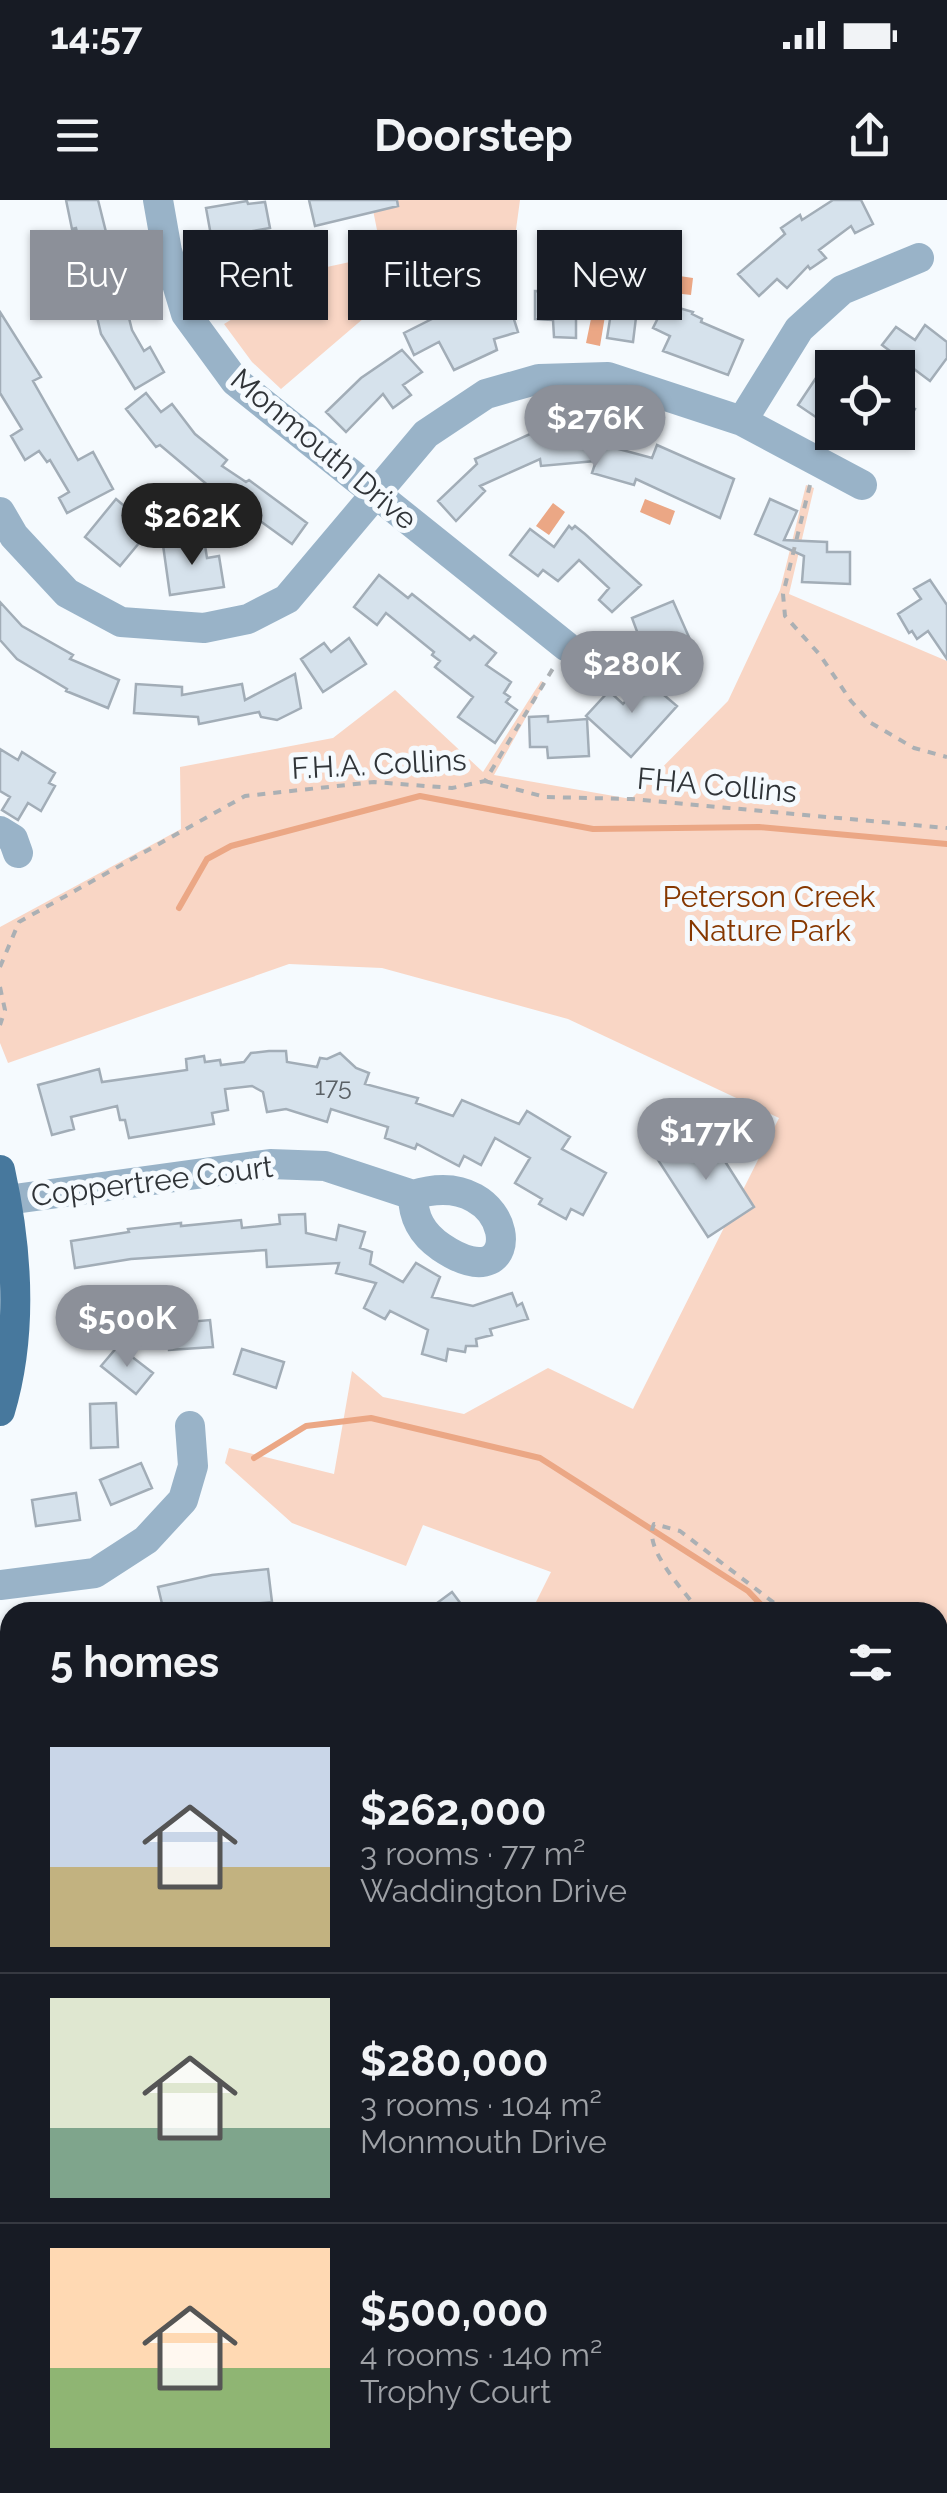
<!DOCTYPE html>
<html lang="en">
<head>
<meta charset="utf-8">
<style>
  body { margin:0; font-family:Raleway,sans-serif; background:#242831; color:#f1f3f6; height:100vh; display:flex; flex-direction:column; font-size:38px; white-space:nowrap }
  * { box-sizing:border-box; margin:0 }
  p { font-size:32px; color:#9ea1a6 }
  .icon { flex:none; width:55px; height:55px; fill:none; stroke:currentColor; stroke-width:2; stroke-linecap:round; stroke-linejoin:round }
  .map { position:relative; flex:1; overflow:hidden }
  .side { position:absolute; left:0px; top:1402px; width:948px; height:892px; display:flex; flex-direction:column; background:#171b24; border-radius:30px 30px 0 0; box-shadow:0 2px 8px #0004 }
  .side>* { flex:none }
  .banner { position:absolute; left:30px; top:30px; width:888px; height:90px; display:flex; gap:20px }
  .tools { position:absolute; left:815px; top:150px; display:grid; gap:20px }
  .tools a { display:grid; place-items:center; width:100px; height:100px; border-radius:0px; background:#171b24; box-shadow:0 2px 8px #0004; font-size:50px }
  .price { position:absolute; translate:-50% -85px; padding:0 22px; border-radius:35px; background:#8c9099; color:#fff; font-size:32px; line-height:65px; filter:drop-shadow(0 2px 5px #0008) }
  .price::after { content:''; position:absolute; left:50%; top:60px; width:30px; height:22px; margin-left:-15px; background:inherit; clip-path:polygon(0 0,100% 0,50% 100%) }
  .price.active { background:#222; color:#fff }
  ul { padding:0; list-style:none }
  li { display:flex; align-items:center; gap:30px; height:250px; padding:0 50px }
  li+li { border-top:2px solid #363941 }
  li span { display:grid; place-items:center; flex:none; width:280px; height:200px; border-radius:0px; color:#555 }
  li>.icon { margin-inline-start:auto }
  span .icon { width:120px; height:120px; fill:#fffc; stroke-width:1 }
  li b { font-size:42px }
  h2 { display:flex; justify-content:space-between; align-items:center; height:120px; padding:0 50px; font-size:42px }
  .pill { padding:0 35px; border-radius:0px; background:#171b24; box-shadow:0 2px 8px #0004; font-size:35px; line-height:90px }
  .pill.active { background:#8c9099; color:#fff }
  .status { display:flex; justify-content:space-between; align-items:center; height:70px; padding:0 50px; background:#171b24; direction:ltr }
  .status svg { height:28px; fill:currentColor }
  header { display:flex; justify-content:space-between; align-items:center; height:130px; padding:0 50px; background:#171b24; font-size:45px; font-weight:700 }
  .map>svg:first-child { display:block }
  .green { fill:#f9d6c5 }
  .water { fill:#eba785 }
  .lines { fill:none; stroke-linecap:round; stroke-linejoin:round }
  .stream { stroke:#eba785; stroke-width:6 }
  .building { fill:#d6e2ec; stroke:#a2adb7; stroke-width:2.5 }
  .path { stroke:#abb0b4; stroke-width:4; stroke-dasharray:8 8; stroke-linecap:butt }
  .minor { stroke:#99b3c8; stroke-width:30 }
  .major { stroke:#47789d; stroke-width:30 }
  .labels { text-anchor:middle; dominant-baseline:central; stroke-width:10; stroke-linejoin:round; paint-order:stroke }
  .number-label { font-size:25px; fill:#5a6065 }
  .street-label { font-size:30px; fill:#303438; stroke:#f5fafe }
  .park-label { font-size:30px; fill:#863700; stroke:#f5fafe }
</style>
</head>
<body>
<div class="status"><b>14:57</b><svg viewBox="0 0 49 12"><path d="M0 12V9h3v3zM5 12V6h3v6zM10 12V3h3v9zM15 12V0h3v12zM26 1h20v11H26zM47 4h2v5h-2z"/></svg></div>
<header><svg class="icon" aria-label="menu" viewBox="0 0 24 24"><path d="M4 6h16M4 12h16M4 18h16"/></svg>Doorstep<svg class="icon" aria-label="share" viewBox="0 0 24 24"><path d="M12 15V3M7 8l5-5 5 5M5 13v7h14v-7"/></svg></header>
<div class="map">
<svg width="947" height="2293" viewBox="0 0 947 2293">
  <rect width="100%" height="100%" fill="#f5fafe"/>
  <path class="green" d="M371,0H520L512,59L385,100L281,189L252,162L224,124L313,70L382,55Z
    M806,285L814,288L789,394L947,461V2293H589L584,2285H938V1412H531L551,1372L423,1325L406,1366L292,1323L225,1263L229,1248L334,1274L352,1171L383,1197L464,1214L548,1168L633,1209L779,918L568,819L382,768L289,764L8,863L0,843V727L181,629L180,567L333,538L395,490L483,572L541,481L545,483L494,575L631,599L728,501L780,390Z
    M10,1552V1694L0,1699V1555Z
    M10,2118V2256L0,2257V2129L6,2127Z
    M39,2285H318L316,2293H46Z"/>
  <path class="water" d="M659,73L693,78L691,95L657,91Z
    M592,114L605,116L600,146L586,143Z
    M645,299L675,311L670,325L640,312Z
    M553,303L565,312L549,335L536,326Z"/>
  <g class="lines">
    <path class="stream" d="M179,708L207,659L231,646L420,596L593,629L759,627L947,644
      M254,1258L306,1226L371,1218L540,1258L748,1391L768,1412
      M938,1546L947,1564
      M0,1600L10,1597
      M938,1784L947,1776
      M280,2285L281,2293
      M932,2285L936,2293"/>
  </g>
  <path class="building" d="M66,0H98L113,60L120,59L133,104L126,106L132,130L144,151L150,147L164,172L135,189L101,134L76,28L72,29Z
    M309,0H397L398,6L315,26Z
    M833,0H861L873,24L855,33L851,26L819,50L826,58L810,69L808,66L787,88L777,79L759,96L738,74L785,34L781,28L800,15L802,20Z
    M247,1L248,4L265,2L270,28L253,31L254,35L212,41L206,8Z
    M255,53L279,93L247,111L234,89L227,92L216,72Z
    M594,88L639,93L633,142L607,138L611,113L576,110V138L554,137L553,120L535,119V91L594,92Z
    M506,94L518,132L494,139L497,150L454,170L439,142L414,155L404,133L448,111Z
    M665,104L693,112L692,114L702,119L701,122L743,140L728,175L663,151L670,136L653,128Z
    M0,112L41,177L33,181L78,260L93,252L113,289L67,313L59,298L69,292L50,260L47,262L39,251L25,260L11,236L22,229L0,193Z
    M925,125L947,142V158L930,181L882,145L896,127L915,140Z
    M402,150L422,172L403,185L411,195L393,208L383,194L346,232L326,212L361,178Z
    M832,154V228L798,205Z
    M146,193L161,212L172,204L195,234L227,260L222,266L246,282L249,280L307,323L292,344L252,315L248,319L160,245L156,247L126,209Z
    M898,198L915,209L898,237Z
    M584,229L585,240L652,258L657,245L734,279L720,318L636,279L634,285L592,273L596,261L541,266L540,259L480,286L485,291L456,321L438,301L477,264L475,259L530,234Z
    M116,299L142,321L135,331L144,337L120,366L85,337Z
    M770,299L797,311L784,340L827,342V352H850V384L802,382L804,356L755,334Z
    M569,326L572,329L575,326L585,334L641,385L612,412L599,400L609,388L579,360L558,381L543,370L538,376L510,355L530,329L554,347Z
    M204,339L207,358L219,356L224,387L170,395L163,345Z
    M379,375L408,398L412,394L470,440L474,436L496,453L486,465L511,482L504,493L510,497L506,502L517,510L495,543L458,517L473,497L435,467L440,461L432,455L434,452L386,413L377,425L354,407Z
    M930,380L947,405V459L928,431L917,439L912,431L909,433L898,414L921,399L914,389Z
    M673,401L696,453L652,472L632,418Z
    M0,402L22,426L73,455L70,459L119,480L108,508L66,491L67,489L17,459L0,440Z
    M349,438L366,464L323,492L301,459L324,443L331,452Z
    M295,474L301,508L277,520L261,517L259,512L199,524L198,517L134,513L136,484L182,487V495L242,484L245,500Z
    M645,479L677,506L631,557L586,516L609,491L623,504Z
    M548,516V522L587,519L589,556L548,558L547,547H530L529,517Z
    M0,549L18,560L22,552L55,573L49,583L55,586L41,611L28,603L18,620L2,610L10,597L0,591Z
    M269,851H286L287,862L317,867L320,858L327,859L340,853L356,868L369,873L365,884L418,898L416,903L453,916L462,900L519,924L527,911L570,937L562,949L606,973L583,1015L571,1009L566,1019L539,1004L542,999L515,983L530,958L495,938L481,965L464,956L459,966L417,944L415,949L385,938L388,927L331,909L327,922L286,909L267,912L263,892L252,886L225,889L228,910L212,913L214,924L129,938L125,920H120L117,906L71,917L74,929L52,935L38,885L99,869L102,882L187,870L186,859L204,856L205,862L220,860L221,865L244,862L251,853Z
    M705,930L754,1007L708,1037L658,960Z
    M305,1014L306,1033L336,1040L339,1025L365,1032L360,1048L372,1052L370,1064L403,1082L416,1063L440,1077L432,1097L473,1106L512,1093L517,1106L522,1103L528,1119L490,1129L492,1135L476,1139L477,1146H466L465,1152L448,1149L446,1161L422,1154L428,1130L390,1111L385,1119L364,1108L376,1083L336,1073L339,1063L267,1067L266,1050L131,1059L75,1068L71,1041L129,1032L128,1029L181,1023V1026L241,1020L242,1028L280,1024L279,1015Z
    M210,1120L213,1147L169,1150L166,1124Z
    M118,1146L153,1173L136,1194L101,1166Z
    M242,1149L284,1162L276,1188L234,1174Z
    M116,1203L118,1247L91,1248L90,1204Z
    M141,1263L152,1288L111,1305L100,1280Z
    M76,1293L80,1320L36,1326L32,1300Z
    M268,1369L272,1402L201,1409L202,1412H164L158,1387L212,1375Z
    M452,1392L467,1412H425Z"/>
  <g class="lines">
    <path class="path" d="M810,285L783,394L785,416L820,455L851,501L871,523L914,548L947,557
      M485,581L545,597L631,599L947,628
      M0,767L19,722L245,596L374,582L452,588L485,581L555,465
      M0,787L5,810L0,825
      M700,1412C685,1392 642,1348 654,1324L680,1331L786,1412
      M938,1433L947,1432
      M0,1587L10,1584
      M0,1635L10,1633
      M0,2165L10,2162
      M0,2207L10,2214
      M83,2293L85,2285"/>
    <path class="minor" d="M158,0L167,51L186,114L235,181L566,446
      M742,221L799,129L842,90L919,58
      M0,312L14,336L67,393L121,422L204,428L248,419L287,399L426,234L486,194L539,179L608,177L742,221L862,285
      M0,631L13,639L18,653
      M7,1000L270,964L325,966L413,995C518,962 531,1108 441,1047C422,1034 413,1018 413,995
      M0,1385L95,1373L146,1340L183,1300L193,1266L190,1226
      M0,1852L10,1846"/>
    <path class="major" d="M0,970C17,1047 23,1134 0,1211"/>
  </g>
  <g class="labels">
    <g class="number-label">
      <text x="333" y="886">175</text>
    </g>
    <g class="street-label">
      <text transform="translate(324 249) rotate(40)">Monmouth Drive</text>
      <text transform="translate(379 564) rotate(-3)">F.H.A. Collins</text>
      <text transform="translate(717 585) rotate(5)">FHA Collins</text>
      <text transform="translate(152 981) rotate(-7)">Coppertree Court</text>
    </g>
    <g class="park-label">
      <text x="769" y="696">Peterson Creek<tspan x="769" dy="34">Nature Park</tspan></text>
    </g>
  </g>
</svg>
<div class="tools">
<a><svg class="icon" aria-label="locate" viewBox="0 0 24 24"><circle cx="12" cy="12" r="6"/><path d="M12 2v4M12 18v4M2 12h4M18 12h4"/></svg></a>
</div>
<b class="price" style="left:595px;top:270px">$276K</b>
<b class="price active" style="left:192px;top:368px">$262K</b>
<b class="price" style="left:632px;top:516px">$280K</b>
<b class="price" style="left:706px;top:983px">$177K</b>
<b class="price" style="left:127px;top:1170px">$500K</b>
<div class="banner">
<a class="pill active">Buy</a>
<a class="pill">Rent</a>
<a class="pill">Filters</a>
<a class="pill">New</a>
</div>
<section class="side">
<h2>5 homes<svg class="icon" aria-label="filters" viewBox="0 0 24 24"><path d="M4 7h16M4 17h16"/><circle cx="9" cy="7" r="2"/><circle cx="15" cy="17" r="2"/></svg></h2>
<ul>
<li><span style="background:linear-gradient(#c9d6e8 60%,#c2b280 0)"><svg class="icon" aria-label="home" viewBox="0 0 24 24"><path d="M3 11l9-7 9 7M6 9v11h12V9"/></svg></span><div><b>$262,000</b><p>3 rooms · 77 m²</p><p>Waddington Drive</p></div></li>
<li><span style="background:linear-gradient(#dfe7d0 65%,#7fa58c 0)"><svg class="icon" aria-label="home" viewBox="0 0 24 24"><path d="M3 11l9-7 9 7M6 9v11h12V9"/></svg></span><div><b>$280,000</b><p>3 rooms · 104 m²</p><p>Monmouth Drive</p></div></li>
<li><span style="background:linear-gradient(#ffd9b3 60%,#8fb573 0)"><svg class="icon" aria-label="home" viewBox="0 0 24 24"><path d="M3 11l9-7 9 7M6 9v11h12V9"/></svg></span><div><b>$500,000</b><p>4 rooms · 140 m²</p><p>Trophy Court</p></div></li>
</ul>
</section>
</div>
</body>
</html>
